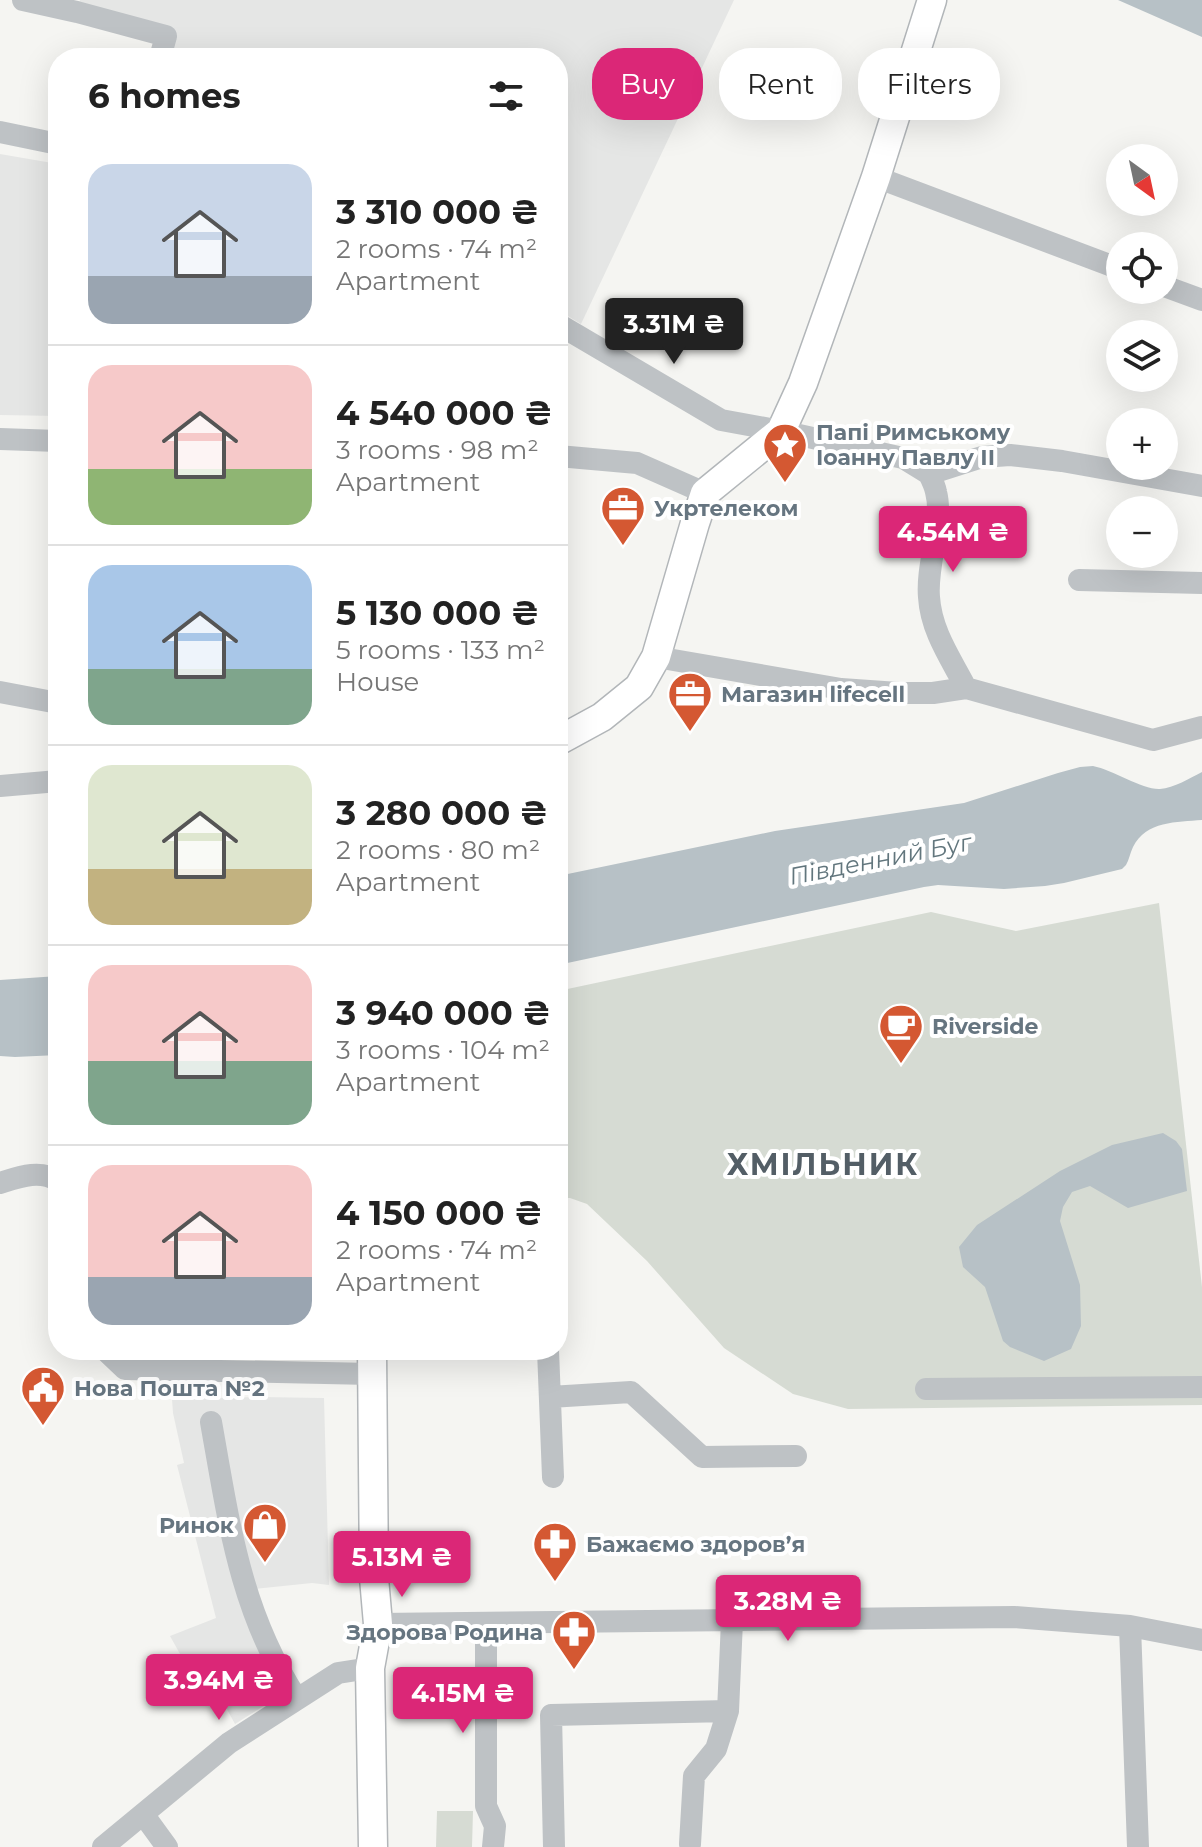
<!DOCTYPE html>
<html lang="en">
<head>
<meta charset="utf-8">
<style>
  body { margin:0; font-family:Montserrat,sans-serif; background:#f2f2f2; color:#222; height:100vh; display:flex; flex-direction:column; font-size:30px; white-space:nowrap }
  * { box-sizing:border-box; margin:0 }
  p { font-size:26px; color:#767676 }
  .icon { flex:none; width:44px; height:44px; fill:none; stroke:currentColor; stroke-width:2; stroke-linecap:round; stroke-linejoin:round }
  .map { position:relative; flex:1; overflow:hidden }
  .side { position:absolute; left:48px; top:48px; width:520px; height:1312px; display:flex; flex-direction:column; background:#fff; border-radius:32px; box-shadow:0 8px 32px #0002 }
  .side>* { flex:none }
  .top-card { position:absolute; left:592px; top:48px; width:490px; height:72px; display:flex; gap:16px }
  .needle { width:52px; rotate:147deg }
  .tools { position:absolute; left:1106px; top:144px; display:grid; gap:16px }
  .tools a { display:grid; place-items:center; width:72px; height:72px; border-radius:50%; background:#fff; box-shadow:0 8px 32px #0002; font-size:40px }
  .price { position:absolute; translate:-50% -68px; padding:0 18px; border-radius:8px; background:#db2777; color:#fff; font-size:26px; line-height:52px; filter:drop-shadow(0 2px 4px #0008) }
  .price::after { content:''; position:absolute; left:50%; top:48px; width:24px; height:18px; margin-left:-12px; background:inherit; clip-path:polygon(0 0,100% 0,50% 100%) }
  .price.selected { background:#222; color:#fff }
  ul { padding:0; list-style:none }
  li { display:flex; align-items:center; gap:24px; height:200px; padding:0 40px }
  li+li { border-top:2px solid #e0e0e0 }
  li span { display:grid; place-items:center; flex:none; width:224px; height:160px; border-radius:24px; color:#555 }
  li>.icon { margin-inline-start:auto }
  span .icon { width:96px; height:96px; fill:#fffc; stroke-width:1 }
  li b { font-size:34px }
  h2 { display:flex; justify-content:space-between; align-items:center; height:96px; padding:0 40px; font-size:34px }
  .tag { padding:0 28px; border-radius:32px; background:#fff; box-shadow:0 8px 32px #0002; font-size:28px; line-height:72px }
  .tag.selected { background:#db2777; color:#fff }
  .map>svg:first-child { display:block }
  .built { fill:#e5e6e5 }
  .green { fill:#d6dbd3 }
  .water { fill:#b7c1c6 }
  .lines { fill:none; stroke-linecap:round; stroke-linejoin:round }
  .major-casing { stroke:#b2b6b9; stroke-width:31 }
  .minor { stroke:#bec2c5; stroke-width:22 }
  .major { stroke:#fff; stroke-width:28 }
  .labels { text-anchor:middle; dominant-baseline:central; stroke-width:8; stroke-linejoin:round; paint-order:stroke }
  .poi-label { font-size:22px; font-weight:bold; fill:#667580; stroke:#fff; text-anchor:start }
  .water-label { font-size:24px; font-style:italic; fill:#62767d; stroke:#fff }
  .district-label { font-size:30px; font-weight:bold; letter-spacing:2px; fill:#535e66; stroke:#fff }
</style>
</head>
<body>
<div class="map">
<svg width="1202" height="1847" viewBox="0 0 1202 1847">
  <rect width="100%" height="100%" fill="#f5f5f2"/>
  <path class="built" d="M80,0H734L581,324L558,310V58H151L154,43L77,12Z
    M0,154L58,164V416L0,415Z
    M261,1397L324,1398L329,1585L312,1583L253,1589L295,1686L235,1724L207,1673L194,1679L170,1636L216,1618L177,1465L184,1463L173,1413L172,1399Z"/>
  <path class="green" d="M1159,903L1202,1287V1405L848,1409L793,1394L724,1348L647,1261L587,1204L570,1198H558V991L931,912L1016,931Z
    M437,1811H473L472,1847H436Z"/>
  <path class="water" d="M1118,0H1202V37Z
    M1093,766C1113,770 1143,790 1160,789C1174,788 1190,778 1202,772V820C1177,822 1146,821 1133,847C1130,853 1129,860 1126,865L1122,869L1064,883L1045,886L1004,889L938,885L924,887L558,965V876L775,831L964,803L1058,773L1080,767Z
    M58,976V1055L15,1057L0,1056V980Z
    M1163,1133L1176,1141L1182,1149L1187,1191L1128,1208L1090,1186L1072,1192L1063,1207L1060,1221L1080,1285L1081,1326L1071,1349L1044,1361L1010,1347L1003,1341L985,1287L963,1267L959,1247L977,1225L1060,1171L1112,1145Z"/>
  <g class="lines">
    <g class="major-casing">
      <path id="major" d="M558,741L602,717L639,687L656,657L695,523L705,493L781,431L803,383L876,177L932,0
        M372,1350L374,1578L378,1624L370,1668L373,1847"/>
    </g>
    <path class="minor" d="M23,0L77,12L166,36L160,58
      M0,132L58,144
      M876,177L1120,269
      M1164,286L1202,300
      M558,324L721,420L781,431L903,458L929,474L982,457L1010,455L1062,461L1202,486
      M0,439L58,441
      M558,456L637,463L705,493
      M929,474C932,480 935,486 936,492C944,522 926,564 929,597C931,631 951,659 966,688
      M1079,580L1202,583
      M656,657L841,689L898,693H933L966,688L1153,740L1202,727
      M0,692L58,703
      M0,786L58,781
      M0,1183C19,1177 40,1169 58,1181
      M105,1350L125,1369L372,1374
      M548,1350L553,1477
      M926,1389L1202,1387
      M550,1397L631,1392L702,1457L796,1456
      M211,1422C229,1523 240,1611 297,1699
      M378,1624L1014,1617L1130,1626L1202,1640
      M486,1624V1806L495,1826L493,1847
      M1130,1626L1138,1847
      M143,1814L167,1847
      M690,1844L694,1776L716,1749L728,1711L732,1621
      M103,1847L229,1743L338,1673L370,1668
      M554,1847L551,1715L728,1711"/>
    <use href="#major" class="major"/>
  </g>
  <defs>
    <g id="sight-pin" transform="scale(2.3)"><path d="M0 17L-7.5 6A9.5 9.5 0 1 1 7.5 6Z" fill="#d45832" stroke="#fff"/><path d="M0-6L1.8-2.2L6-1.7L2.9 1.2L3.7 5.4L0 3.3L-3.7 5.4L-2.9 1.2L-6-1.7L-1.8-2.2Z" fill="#fff"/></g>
    <g id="office-pin" transform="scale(2.3)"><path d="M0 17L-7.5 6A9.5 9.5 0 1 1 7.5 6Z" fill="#d45832" stroke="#fff"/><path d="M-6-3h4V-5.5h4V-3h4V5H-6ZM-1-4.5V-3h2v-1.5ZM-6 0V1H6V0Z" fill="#fff"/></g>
    <g id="cafe-pin" transform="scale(2.3)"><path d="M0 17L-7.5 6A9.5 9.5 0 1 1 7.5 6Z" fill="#d45832" stroke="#fff"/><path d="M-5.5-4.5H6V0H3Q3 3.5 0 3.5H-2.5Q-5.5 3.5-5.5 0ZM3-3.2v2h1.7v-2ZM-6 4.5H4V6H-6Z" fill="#fff"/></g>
    <g id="civic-pin" transform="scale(2.3)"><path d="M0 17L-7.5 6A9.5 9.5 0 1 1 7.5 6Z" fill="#d45832" stroke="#fff"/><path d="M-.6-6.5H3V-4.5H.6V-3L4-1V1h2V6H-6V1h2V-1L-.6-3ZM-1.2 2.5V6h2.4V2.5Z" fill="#fff"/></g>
    <g id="shop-pin" transform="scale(2.3)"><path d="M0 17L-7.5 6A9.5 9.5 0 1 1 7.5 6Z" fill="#d45832" stroke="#fff"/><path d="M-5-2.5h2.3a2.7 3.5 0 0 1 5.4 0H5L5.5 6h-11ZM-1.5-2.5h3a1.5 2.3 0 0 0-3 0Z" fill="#fff"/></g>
    <g id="pharmacy-pin" transform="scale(2.3)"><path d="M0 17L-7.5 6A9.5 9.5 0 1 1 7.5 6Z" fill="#d45832" stroke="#fff"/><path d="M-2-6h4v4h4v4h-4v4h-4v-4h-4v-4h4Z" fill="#fff"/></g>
  </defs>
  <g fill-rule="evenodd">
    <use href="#sight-pin" x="785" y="445"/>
    <use href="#office-pin" x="623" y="508"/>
    <use href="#office-pin" x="690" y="694"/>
    <use href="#cafe-pin" x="901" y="1026"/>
    <use href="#civic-pin" x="43" y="1388"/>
    <use href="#shop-pin" x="265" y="1525"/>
    <use href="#pharmacy-pin" x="555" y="1544"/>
    <use href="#pharmacy-pin" x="574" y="1632"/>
  </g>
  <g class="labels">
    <g class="poi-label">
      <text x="816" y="432">Папі Римському<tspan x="816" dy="25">Іоанну Павлу ІІ</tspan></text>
      <text x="654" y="508">Укртелеком</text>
      <text x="721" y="694">Магазин lifecell</text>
      <text x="932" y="1026">Riverside</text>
      <text x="74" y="1388">Нова Пошта №2</text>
      <text x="234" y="1525" text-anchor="end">Ринок</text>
      <text x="586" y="1544">Бажаємо здоров’я</text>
      <text x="543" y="1632" text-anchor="end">Здорова Родина</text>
    </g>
    <g class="water-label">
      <text transform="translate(880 859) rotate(-11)">Південний Буг</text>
    </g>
    <g class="district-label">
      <text x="823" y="1164">ХМІЛЬНИК</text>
    </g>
  </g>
</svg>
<div class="tools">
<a><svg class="needle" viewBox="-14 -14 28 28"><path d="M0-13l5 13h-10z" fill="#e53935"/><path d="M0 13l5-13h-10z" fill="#767676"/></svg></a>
<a><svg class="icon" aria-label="locate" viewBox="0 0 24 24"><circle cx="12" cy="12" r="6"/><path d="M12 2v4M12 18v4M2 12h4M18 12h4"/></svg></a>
<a><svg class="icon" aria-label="layers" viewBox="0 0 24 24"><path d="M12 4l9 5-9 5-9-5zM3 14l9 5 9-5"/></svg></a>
<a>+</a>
<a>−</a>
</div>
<b class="price selected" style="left:674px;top:366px">3.31M ₴</b>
<b class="price" style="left:953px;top:574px">4.54M ₴</b>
<b class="price" style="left:402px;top:1599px">5.13M ₴</b>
<b class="price" style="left:788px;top:1643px">3.28M ₴</b>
<b class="price" style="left:219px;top:1722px">3.94M ₴</b>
<b class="price" style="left:463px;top:1735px">4.15M ₴</b>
<div class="top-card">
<a class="tag selected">Buy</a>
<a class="tag">Rent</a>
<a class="tag">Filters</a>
</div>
<section class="side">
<h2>6 homes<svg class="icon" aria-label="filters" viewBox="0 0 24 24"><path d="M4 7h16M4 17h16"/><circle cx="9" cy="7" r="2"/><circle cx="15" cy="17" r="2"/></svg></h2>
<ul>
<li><span style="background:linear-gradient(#c9d6e8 70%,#9aa5b1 0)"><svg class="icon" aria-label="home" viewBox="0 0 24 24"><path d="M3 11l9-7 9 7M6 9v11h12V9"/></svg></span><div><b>3 310 000 ₴</b><p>2 rooms · 74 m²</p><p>Apartment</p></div></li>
<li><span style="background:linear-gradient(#f6c9c9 65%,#8fb573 0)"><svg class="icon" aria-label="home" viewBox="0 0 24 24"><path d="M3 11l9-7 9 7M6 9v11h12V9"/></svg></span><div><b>4 540 000 ₴</b><p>3 rooms · 98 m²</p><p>Apartment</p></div></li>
<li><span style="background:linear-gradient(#a9c7e8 65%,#7fa58c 0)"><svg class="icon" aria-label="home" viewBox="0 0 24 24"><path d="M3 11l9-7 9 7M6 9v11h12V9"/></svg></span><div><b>5 130 000 ₴</b><p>5 rooms · 133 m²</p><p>House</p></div></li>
<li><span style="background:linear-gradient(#dfe7d0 65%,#c2b280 0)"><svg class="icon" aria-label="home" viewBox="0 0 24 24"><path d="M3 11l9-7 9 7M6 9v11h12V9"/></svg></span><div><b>3 280 000 ₴</b><p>2 rooms · 80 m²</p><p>Apartment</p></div></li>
<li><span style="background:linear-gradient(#f6c9c9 60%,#7fa58c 0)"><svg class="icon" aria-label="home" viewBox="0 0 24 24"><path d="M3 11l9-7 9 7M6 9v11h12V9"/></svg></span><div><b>3 940 000 ₴</b><p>3 rooms · 104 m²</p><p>Apartment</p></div></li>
<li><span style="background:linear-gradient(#f6c9c9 70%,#9aa5b1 0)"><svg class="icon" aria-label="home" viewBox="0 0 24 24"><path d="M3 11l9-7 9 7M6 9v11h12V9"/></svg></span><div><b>4 150 000 ₴</b><p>2 rooms · 74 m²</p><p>Apartment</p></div></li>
</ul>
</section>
</div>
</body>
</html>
